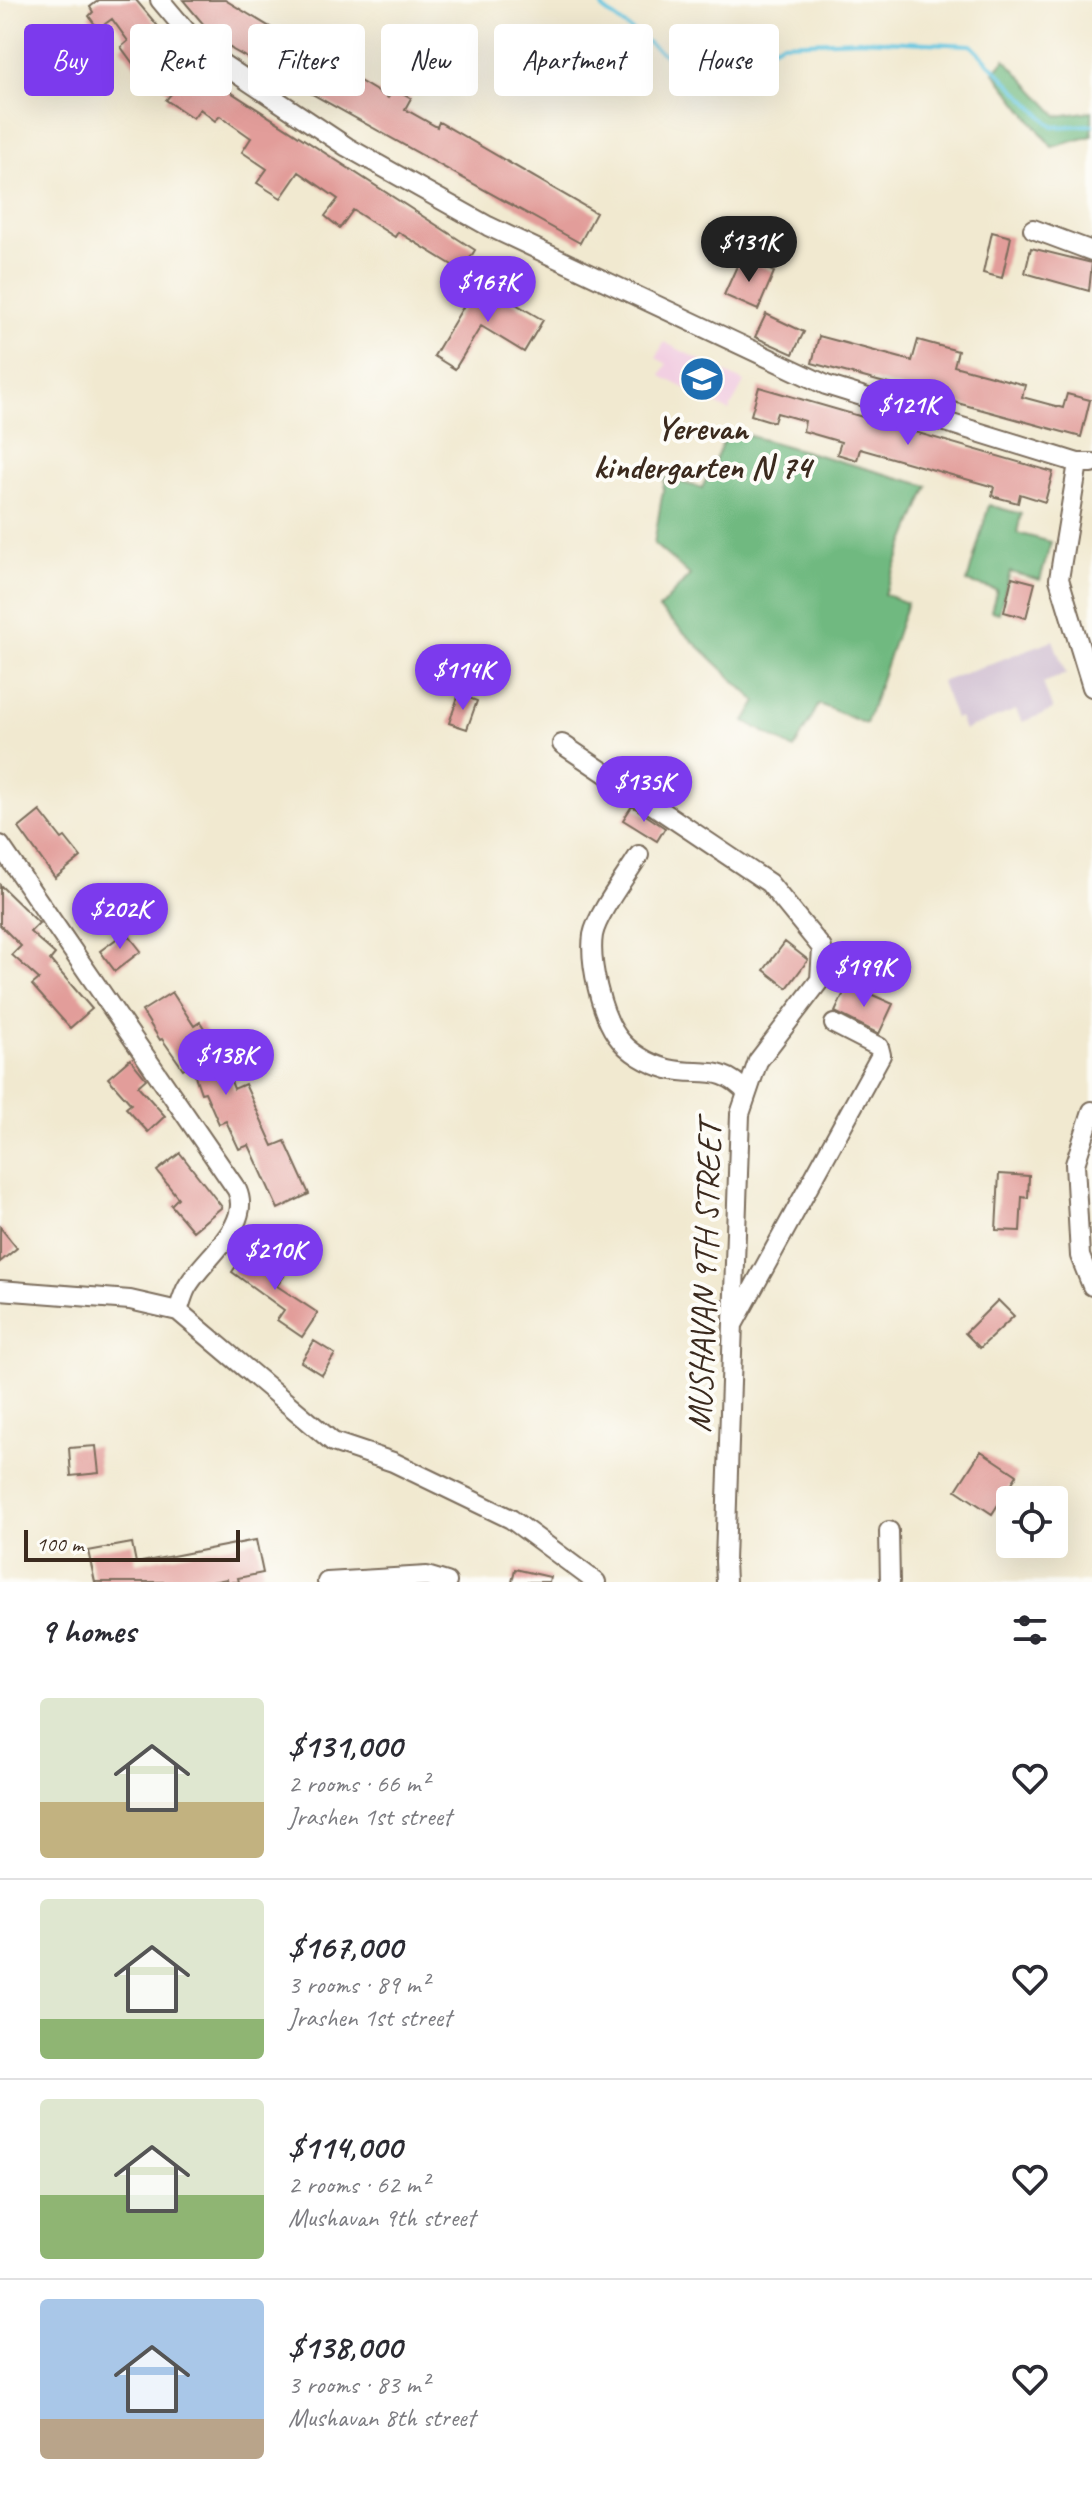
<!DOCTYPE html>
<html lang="en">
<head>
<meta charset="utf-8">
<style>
  body { margin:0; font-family:Caveat,sans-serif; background:#f7f7f7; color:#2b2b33; height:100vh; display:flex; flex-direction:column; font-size:30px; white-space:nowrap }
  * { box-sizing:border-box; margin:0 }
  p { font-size:26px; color:#7c7c81 }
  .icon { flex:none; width:44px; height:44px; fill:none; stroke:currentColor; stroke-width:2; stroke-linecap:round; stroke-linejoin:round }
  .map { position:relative; height:1582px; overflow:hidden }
  .details { display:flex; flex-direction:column; background:#fff; flex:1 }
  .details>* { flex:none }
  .top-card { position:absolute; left:24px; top:24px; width:1044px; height:72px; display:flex; gap:16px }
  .fabs { position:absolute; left:996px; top:1486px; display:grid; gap:16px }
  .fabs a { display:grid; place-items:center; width:72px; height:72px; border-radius:8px; background:#fff; box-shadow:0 8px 32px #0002; font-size:40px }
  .scale { position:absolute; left:24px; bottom:20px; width:216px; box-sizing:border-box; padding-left:8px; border:4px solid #3b2a1e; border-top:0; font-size:22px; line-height:28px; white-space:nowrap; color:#3b2a1e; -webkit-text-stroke:6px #fdfcf7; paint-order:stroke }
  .price { position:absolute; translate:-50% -68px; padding:0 18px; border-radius:28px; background:#7c3aed; color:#fff; font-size:26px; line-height:52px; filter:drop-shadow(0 2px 4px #0008) }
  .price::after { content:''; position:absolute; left:50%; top:48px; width:24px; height:18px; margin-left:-12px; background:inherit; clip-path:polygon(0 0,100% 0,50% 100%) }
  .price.active { background:#222; color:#fff }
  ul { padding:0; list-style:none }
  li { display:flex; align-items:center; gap:24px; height:200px; padding:0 40px }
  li+li { border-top:2px solid #e1e1e2 }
  li span { display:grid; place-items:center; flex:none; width:224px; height:160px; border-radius:8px; color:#555 }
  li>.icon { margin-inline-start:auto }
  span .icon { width:96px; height:96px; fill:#fffc; stroke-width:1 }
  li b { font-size:34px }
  h2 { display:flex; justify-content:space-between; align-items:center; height:96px; padding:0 40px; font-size:34px }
  .tag { padding:0 28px; border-radius:8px; background:#fff; box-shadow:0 8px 32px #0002; font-size:28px; line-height:72px }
  .tag.active { background:#7c3aed; color:#fff }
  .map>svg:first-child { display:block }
  .built { fill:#f2cfe2 }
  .industrial { fill:#cfbdd0 }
  .forest { fill:#70b980; stroke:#56724f; stroke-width:2 }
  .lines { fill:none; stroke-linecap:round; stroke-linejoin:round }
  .stream { stroke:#63c6e1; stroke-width:4 }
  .building { fill:#e29d9a }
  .minor-casing { stroke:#7b6d5c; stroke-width:22 }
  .minor { stroke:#fff; stroke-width:18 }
  .labels { text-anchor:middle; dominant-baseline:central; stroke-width:8; stroke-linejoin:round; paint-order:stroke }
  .poi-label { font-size:34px; font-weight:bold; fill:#3b2a1e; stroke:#fdfcf7 }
  .street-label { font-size:34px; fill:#3b2a1e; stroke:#fdfcf7 }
</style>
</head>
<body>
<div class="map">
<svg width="1092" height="1582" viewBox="0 0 1092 1582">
  <rect width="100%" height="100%" fill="#fdfcf7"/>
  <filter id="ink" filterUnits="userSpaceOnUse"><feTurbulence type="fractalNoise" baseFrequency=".0125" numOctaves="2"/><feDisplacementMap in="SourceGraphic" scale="16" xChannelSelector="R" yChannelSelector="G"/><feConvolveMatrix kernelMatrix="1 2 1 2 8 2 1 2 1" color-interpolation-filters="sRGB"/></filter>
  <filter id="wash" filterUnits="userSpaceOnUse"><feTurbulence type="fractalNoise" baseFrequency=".006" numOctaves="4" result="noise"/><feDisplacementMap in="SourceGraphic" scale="32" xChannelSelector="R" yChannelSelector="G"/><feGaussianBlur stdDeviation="1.8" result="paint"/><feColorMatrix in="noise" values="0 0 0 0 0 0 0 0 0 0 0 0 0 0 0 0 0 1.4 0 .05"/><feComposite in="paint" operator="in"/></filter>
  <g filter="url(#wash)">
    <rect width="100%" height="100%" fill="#f1e9d0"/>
    <path class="built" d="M664,342L744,382L729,411L661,376L667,364L656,358Z"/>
    <path class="industrial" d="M1053,640L1066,674L1043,683L1053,710L1022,722L1016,710L964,730L959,717L955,718L941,682Z"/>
    <path class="forest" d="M1005,59L1058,116L1092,111V136L1052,147L994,72Z
      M729,430L928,486L884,594L907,603L866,724L819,704L794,749L745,721L757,702L659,609L690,575L654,544L665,478L702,488Z
      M989,505L1021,514L1017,533L1051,542L1040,580L1010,572L999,613L991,611L997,590L967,582Z"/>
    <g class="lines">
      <path class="stream" d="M598,0L604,10L701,82L782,43L861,40L971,45L1053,127L1092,125"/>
    </g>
    <g id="blocks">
      <path class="building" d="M99,0H136L192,67L475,250L462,271L398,232L395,237L353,210L340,228L325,216L338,199L299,172L281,198L257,183L267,169L242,152L251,138L220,116L215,121L200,109L193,118L166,100L171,94L158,82L144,64L137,69L121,47L128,41L112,19L98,29L89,16L93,12L90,7Z
        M183,0H225L388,98L394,88L411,98L405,109L437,127L439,122L596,213L580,243L233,50L210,32Z
        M992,232L1011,237L1002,278L983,273Z
        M1031,248L1092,263L1089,291L1025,273Z
        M741,257L774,272L758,310L724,295Z
        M478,282L543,320L524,352L481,326L455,369L434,356Z
        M766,314L804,332L793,354L755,337Z
        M819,336L912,361L918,340L958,351L954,366L1025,385L1022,397L1063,408L1067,394L1090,400L1081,437L812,363Z
        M759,387L1053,472L1045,502L1020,494L1018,503L992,496L994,487L860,449L857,460L837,454L841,442L803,431L805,421L777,413L774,422L751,415Z
        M1012,577L1035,583L1026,618L1004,612Z
        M459,694L477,701L467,729L449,723Z
        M632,806L665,828L657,841L623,820Z
        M40,811L62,839L65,837L81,857L55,878L19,828Z
        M0,885L39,923L30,932L55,954L50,960L92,1009L70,1028L32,985L39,979L12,955L21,946L0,925Z
        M126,932L141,951L115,971L100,951Z
        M785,942L808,960L787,988L764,970Z
        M848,984L893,1004L879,1034L835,1012Z
        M172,992L194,1026L200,1022L221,1054L234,1089L245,1084L273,1146L285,1141L309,1194L278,1209L249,1145L239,1149L226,1121L219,1124L205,1092L201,1093L191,1064L183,1069L162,1039L160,1040L142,1011Z
        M130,1059L146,1079L138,1086L165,1116L148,1132L126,1108L131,1104L108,1078Z
        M180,1153L222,1207L193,1231L171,1205L178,1198L157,1171Z
        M999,1174L1029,1176L1028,1198L1022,1197L1020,1231L996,1230Z
        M0,1227L17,1248L0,1262Z
        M248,1249L284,1276L277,1286L318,1313L302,1337L277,1320L284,1310L232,1272Z
        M998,1300L1014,1316L980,1348L965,1333Z
        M314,1341L335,1354L322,1375L301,1362Z
        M96,1446L99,1473L71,1476L69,1448Z
        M981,1451L1017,1475L992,1514L956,1490Z
        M256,1540L263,1573L238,1578L239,1582H228L227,1579L212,1582H95L88,1551L132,1543L136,1563Z
        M515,1569L550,1577L549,1582H512Z"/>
    </g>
  </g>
  <g filter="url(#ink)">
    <use href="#blocks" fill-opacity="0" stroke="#7b6d5c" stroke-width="2"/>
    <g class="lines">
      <g class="minor-casing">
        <path id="minor" d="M160,0L203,51L347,147L488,226L826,385L1078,463H1092
          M1033,229L1092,251
          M1078,463L1059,579L1092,687
          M562,744L769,883L822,948L820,980L758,1061L740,1114L725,1561L726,1582
          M0,845L237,1190C253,1226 203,1258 187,1287C183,1294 181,1303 178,1311
          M639,855C627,875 597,914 593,935C589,962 601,1014 617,1036C628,1052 649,1064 668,1069C701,1077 721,1063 747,1093
          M1092,1111L1075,1164L1080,1256L1092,1286
          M0,1290L130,1300L178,1311L333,1442L393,1462L511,1519L596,1582
          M734,1323L881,1055L879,1047L834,1024
          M889,1531L890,1582
          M327,1582L427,1576L447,1582"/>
      </g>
      <use href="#minor" class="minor"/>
    </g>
  </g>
  <defs>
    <g id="school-disc" transform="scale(2.3)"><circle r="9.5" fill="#1f6fb2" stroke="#fdfcf7"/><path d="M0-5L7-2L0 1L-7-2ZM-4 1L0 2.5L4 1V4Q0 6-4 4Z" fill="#fff"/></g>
  </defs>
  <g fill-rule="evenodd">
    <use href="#school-disc" x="702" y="379"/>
  </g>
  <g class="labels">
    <g class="poi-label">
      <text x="702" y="427">Yerevan<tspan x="702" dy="39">kindergarten N 74</tspan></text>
    </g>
    <g class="street-label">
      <text transform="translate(704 1277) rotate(-88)">MUSHAVAN 9TH STREET</text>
    </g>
  </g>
</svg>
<div class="fabs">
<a><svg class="icon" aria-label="locate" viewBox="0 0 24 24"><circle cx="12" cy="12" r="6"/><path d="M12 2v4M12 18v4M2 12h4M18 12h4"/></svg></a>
</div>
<div class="scale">100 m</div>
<b class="price active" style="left:749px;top:284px">$131K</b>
<b class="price" style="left:488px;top:324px">$167K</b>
<b class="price" style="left:908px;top:447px">$121K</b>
<b class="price" style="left:463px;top:712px">$114K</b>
<b class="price" style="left:644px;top:824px">$135K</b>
<b class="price" style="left:120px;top:951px">$202K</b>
<b class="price" style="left:864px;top:1009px">$199K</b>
<b class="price" style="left:226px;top:1097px">$138K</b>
<b class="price" style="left:275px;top:1292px">$210K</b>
<div class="top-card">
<a class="tag active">Buy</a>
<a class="tag">Rent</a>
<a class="tag">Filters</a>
<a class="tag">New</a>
<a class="tag">Apartment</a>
<a class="tag">House</a>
</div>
</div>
<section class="details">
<h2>9 homes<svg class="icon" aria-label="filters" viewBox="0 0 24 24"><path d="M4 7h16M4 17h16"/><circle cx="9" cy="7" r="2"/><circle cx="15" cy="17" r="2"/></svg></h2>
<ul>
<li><span style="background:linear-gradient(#dfe7d0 65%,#c2b280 0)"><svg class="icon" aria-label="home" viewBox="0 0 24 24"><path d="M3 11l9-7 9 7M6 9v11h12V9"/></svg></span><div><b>$131,000</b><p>2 rooms · 66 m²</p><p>Jrashen 1st street</p></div><svg class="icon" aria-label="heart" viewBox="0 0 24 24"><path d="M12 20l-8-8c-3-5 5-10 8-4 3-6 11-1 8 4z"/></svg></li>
<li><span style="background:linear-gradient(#dfe7d0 75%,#8fb573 0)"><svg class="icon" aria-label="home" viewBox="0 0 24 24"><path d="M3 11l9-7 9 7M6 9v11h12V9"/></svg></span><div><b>$167,000</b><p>3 rooms · 89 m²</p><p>Jrashen 1st street</p></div><svg class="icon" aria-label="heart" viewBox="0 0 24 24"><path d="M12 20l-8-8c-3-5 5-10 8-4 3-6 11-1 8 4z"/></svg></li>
<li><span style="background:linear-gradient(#dfe7d0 60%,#8fb573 0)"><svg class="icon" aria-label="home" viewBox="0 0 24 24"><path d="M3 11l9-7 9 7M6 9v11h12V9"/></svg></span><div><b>$114,000</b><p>2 rooms · 62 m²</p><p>Mushavan 9th street</p></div><svg class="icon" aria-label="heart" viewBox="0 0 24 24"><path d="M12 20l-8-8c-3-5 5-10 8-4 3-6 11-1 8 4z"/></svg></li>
<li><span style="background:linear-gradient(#a9c7e8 75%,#b9a48a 0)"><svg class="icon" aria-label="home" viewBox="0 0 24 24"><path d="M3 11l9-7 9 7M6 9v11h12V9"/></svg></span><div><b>$138,000</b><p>3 rooms · 83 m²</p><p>Mushavan 8th street</p></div><svg class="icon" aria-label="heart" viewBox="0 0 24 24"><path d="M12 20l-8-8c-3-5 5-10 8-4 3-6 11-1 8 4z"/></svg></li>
</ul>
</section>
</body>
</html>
